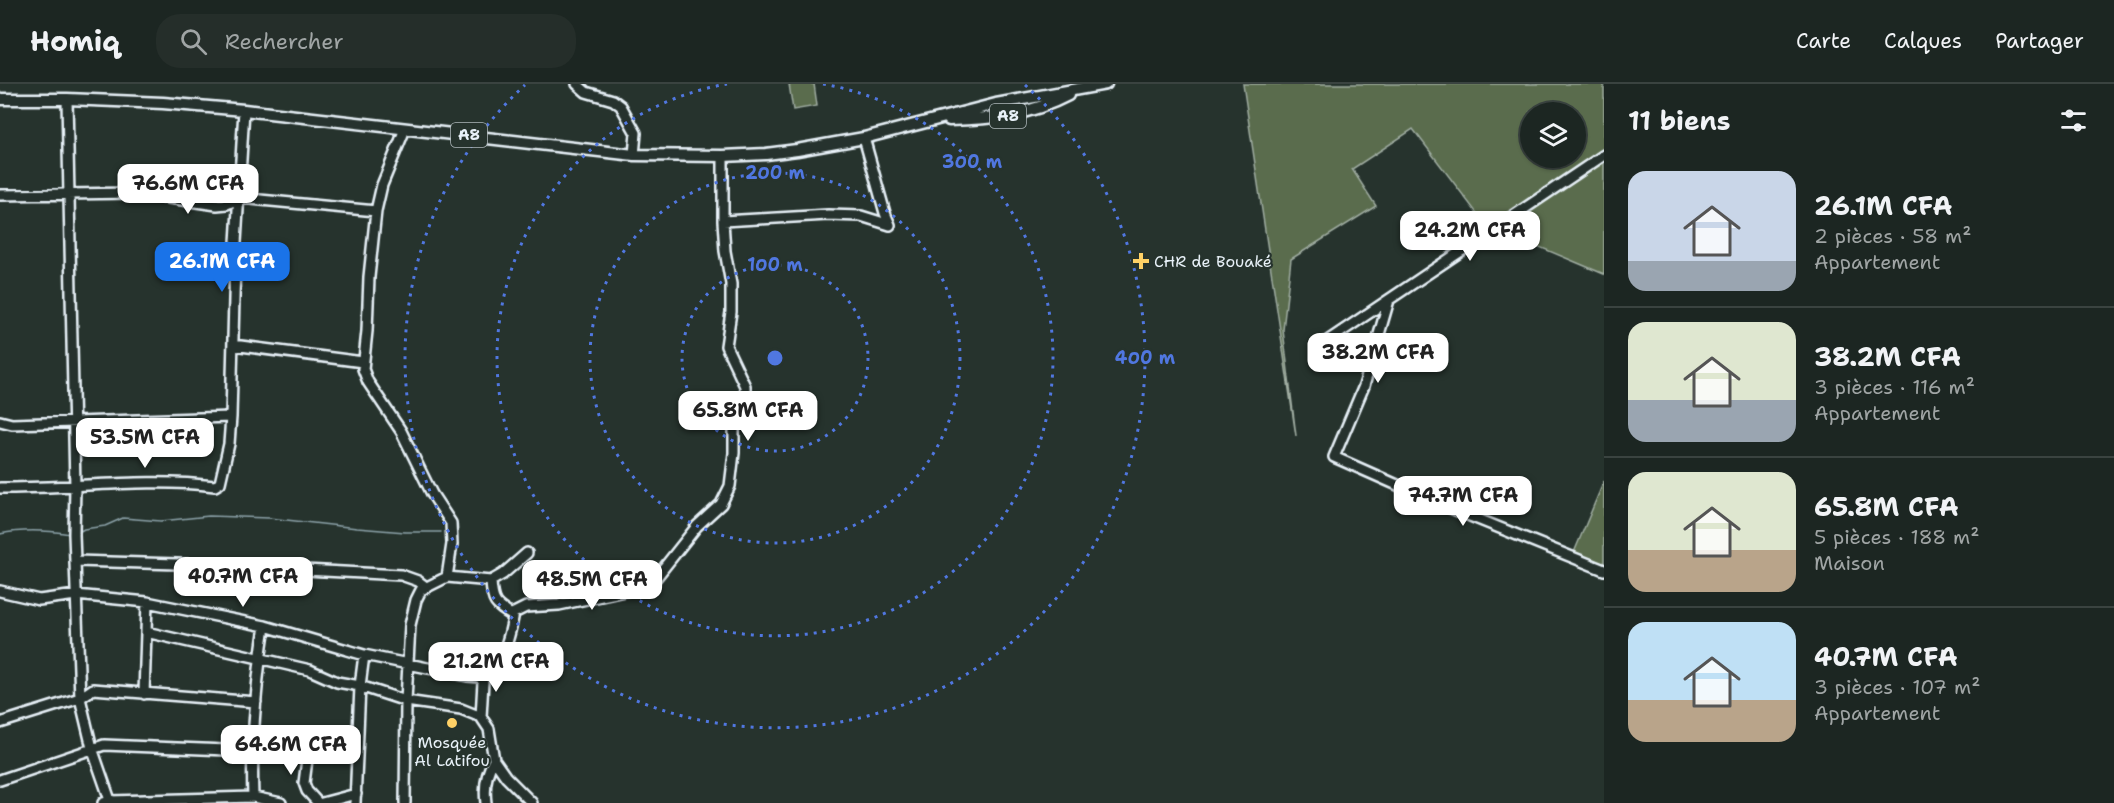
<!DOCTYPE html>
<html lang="fr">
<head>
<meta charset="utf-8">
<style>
  body { margin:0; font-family:"Shantell Sans",sans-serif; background:#252e2a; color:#f1f3f6; height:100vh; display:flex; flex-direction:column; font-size:22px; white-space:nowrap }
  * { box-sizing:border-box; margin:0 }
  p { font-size:20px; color:#a0a5a5 }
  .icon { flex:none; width:33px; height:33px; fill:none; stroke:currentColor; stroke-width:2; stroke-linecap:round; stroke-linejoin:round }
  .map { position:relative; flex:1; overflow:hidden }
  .details { display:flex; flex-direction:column; background:#1c2622; width:510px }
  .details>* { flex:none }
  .fabs { position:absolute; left:1520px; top:18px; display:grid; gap:12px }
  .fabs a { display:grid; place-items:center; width:66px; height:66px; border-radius:50%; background:#1c2622; box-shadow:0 2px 4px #0004,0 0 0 2px #3a4340; font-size:30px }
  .price { position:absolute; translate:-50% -51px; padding:0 14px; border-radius:12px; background:#fff; color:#222; font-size:20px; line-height:39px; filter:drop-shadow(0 2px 3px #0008) }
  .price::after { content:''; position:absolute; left:50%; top:36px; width:18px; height:14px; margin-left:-9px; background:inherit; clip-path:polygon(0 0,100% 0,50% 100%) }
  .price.active { background:#1a73e8; color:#fff }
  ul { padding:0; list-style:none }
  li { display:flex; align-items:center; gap:18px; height:150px; padding:0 24px }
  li+li { border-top:2px solid #3a4340 }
  li span { display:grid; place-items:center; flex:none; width:168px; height:120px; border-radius:18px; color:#555 }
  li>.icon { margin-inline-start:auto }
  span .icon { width:72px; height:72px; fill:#fffc; stroke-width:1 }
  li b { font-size:26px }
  h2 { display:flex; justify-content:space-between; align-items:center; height:72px; padding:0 24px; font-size:26px }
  header { display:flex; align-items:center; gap:36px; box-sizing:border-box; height:84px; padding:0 30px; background:#1c2622; border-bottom:2px solid #3a4340 }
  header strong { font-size:28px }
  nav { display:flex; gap:33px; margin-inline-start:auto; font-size:21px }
  .search { width:420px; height:54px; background:#252e2a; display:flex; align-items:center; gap:15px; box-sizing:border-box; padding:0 21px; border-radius:24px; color:#a0a5a5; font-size:22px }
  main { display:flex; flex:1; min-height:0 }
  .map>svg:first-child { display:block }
  .green { fill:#5a6c4e; stroke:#a1aea3; stroke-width:1.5; fill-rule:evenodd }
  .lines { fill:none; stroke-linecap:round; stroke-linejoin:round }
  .stream { stroke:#8ca2a9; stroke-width:1.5 }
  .minor-casing { stroke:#e8f1f8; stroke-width:14 }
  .major-casing { stroke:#e8f1f8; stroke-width:15 }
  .minor { stroke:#26332d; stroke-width:9 }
  .major { stroke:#26332d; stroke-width:10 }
  .ring { fill:none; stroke:#5077e0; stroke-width:3; stroke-dasharray:3 6 }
  .poi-dot { fill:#ffd166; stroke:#26332d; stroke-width:2 }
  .labels { text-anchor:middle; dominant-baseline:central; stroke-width:4.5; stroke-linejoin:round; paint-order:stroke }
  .shield { fill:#26332d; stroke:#aeb8bb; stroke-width:1.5 }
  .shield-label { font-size:15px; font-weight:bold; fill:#e8f1f8 }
  .poi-label { font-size:16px; fill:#e8f1f8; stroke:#26332d; text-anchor:start }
  .centre { fill:#5077e0; stroke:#26332d; stroke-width:3 }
  .ring-label { font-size:18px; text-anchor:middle; font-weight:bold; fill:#5077e0; stroke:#26332d; stroke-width:4.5; stroke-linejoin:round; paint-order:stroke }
</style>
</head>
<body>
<header>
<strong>Homiq</strong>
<div class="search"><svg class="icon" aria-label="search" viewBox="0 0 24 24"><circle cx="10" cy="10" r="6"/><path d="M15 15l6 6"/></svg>Rechercher</div>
<nav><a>Carte</a><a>Calques</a><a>Partager</a></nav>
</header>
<main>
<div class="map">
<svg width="1604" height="719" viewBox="0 0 1604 719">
  <rect width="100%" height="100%" fill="#26332d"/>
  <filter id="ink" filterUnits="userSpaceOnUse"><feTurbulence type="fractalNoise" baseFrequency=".0167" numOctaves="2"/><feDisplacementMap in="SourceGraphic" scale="12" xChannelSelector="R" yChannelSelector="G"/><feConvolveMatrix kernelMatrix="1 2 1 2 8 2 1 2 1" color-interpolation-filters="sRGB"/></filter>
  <g filter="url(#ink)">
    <path class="green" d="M789,0H814L817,22L793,26Z
      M1243,0H1604V190L1485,140L1413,45L1352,85L1376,122L1291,175L1283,246L1296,352ZM1530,28H1575V74H1530Z
      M1604,397V491L1570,478Z"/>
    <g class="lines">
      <path class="stream" d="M77,449L84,445L105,442L123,434L161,437L209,432L269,434L357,444L405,448H441
        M0,450C23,445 46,446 70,450"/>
      <g class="minor-casing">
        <path id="minor" d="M577,0L586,8L613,16L621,22L636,49L634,71
          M67,15L75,403L74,450L80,614L92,664L111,719
          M405,45L382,101L376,127L369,193L367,247L363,285L368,298L401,347L432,410L451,439L452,460L447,493L421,506L416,516L410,541L406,617L405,719
          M864,54L885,129L890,141
          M0,111L133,109L217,121L227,120L239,114L376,127
          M723,137L828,131L861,132L890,141
          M1389,216L1364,302L1334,373L1438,419L1604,486
          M233,261L363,278
          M1320,262L1604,71
          M0,337L12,340L231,333
          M0,404C72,405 144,393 215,402L220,399L229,360L231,333L235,175L244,26
          M76,477L211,481L401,491L418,497L426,503
          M447,493L491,497L503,490L527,469
          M491,497C492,519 495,521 513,532
          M0,507L39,516L76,511L147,518L265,542L364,571L467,592L480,593C506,571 508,560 514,529L526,523L559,521L639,504L655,495L697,442L721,420L730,402L734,369V342L745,311V302L726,262L731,228V200L725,167L723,137V72
          M146,548L310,586L337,598L360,602L406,617L461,625L481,633L489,645L494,676C486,689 484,704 486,719
          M480,593L483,598L481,633
          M144,610L147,518
          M0,639L80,614L93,605L256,618
          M310,652L304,699L307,707L318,719
          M494,676L506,693L532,719
          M0,696L104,661L251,667
          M253,713C251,656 256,599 265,542
          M103,719L110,717L253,713L281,719
          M322,719L356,710
          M355,719L360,602L364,571"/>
      </g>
      <g class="major-casing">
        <path id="major" d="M0,15H67L163,19L244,26L634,71L723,72L766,70L797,66L864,54L996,20L1106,0
          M949,36C992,35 1030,31 1068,11"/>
      </g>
      <use href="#minor" class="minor"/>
      <use href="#major" class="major"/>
    </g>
  </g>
  <g class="ring">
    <circle cx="775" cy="274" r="93"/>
    <circle cx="775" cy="274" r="185"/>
    <path d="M823 0A278 278 0 1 1 727 0"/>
    <path d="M1025 1A370 370 0 1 1 525 1"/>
  </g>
  <g class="poi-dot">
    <path d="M1138 168h6v6h6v6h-6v6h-6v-6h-6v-6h6z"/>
    <circle cx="452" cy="639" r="6"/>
  </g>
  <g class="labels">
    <g class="shield">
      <rect x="990" y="20" width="36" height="24" rx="4.5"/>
      <rect x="451" y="39" width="36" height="24" rx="4.5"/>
    </g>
    <g class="shield-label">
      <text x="1008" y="32">A8</text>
      <text x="469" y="51">A8</text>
    </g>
    <g class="poi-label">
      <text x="1154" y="177">CHR de Bouaké</text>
      <text x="452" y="658" text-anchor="middle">Mosquée<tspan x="452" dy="18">Al Latifou</tspan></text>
    </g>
  </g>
  <circle cx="775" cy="274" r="9" class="centre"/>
  <g class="ring-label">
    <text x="972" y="84">300 m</text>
    <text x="775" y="95">200 m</text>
    <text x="775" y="187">100 m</text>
    <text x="1145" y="280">400 m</text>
  </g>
</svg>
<div class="fabs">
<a><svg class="icon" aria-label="layers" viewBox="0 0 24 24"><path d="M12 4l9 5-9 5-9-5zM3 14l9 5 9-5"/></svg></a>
</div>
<b class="price" style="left:188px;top:131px">76.6M CFA</b>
<b class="price" style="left:1470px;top:178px">24.2M CFA</b>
<b class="price active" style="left:222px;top:209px">26.1M CFA</b>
<b class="price" style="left:1378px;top:300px">38.2M CFA</b>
<b class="price" style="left:748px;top:358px">65.8M CFA</b>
<b class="price" style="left:145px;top:385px">53.5M CFA</b>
<b class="price" style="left:1463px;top:443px">74.7M CFA</b>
<b class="price" style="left:243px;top:524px">40.7M CFA</b>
<b class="price" style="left:592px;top:527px">48.5M CFA</b>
<b class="price" style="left:496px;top:609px">21.2M CFA</b>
<b class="price" style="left:291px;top:692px">64.6M CFA</b>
</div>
<section class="details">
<h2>11 biens<svg class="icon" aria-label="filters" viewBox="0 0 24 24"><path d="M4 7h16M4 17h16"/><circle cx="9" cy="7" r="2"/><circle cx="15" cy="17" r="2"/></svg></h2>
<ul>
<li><span style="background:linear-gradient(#c9d6e8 75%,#9aa5b1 0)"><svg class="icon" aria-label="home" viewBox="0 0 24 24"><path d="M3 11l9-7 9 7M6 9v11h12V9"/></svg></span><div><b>26.1M CFA</b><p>2 pièces · 58 m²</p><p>Appartement</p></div></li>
<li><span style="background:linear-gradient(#dfe7d0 65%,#9aa5b1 0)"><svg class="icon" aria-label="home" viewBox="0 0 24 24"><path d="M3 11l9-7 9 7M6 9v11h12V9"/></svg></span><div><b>38.2M CFA</b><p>3 pièces · 116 m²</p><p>Appartement</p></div></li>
<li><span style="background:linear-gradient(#dfe7d0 65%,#b9a48a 0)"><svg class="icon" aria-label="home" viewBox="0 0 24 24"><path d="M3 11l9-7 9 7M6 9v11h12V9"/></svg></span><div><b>65.8M CFA</b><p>5 pièces · 188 m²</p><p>Maison</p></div></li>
<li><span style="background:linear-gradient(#bfe0f5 65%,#b9a48a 0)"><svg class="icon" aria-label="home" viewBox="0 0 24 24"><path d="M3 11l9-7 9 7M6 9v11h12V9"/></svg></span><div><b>40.7M CFA</b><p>3 pièces · 107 m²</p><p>Appartement</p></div></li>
</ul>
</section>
</main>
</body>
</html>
